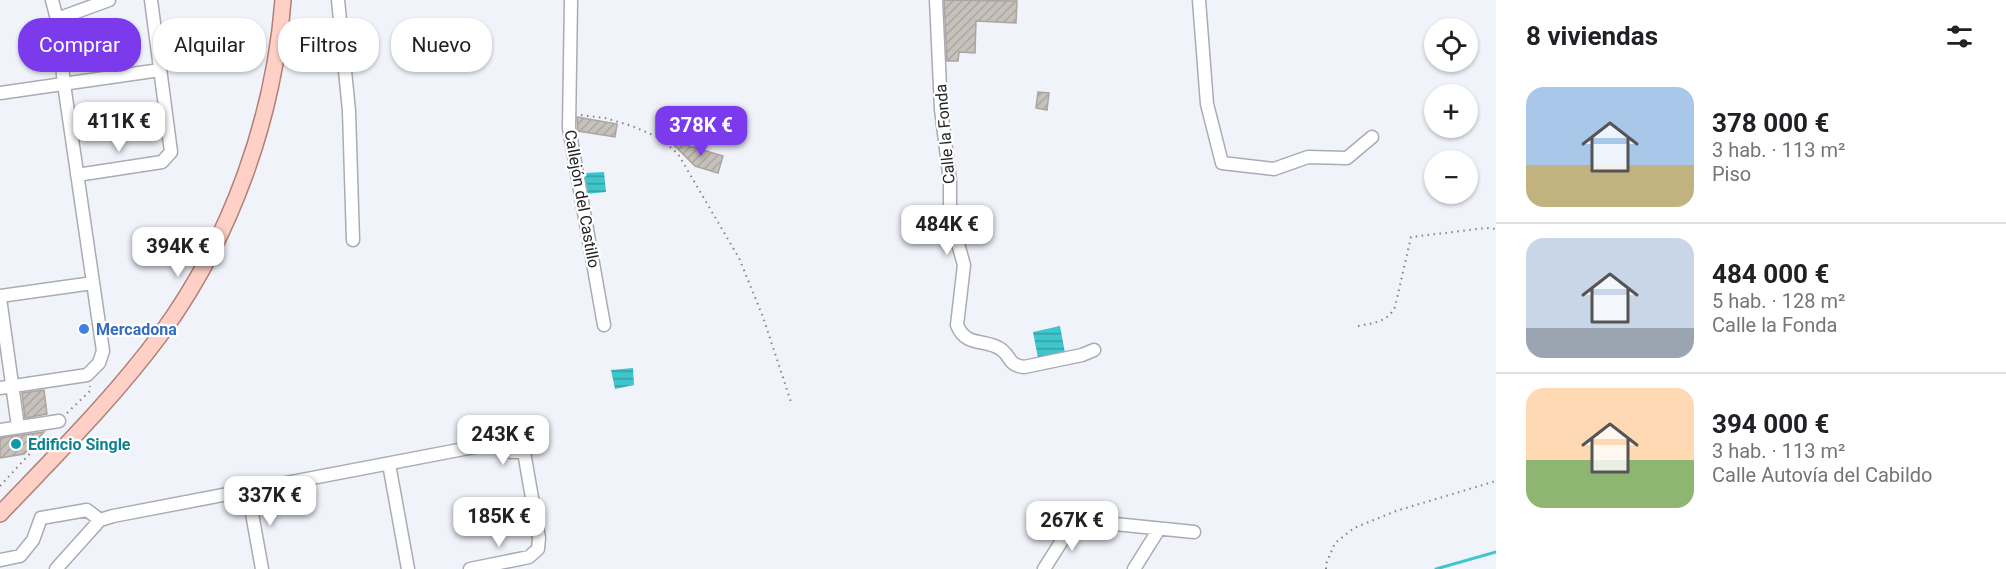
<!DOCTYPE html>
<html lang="es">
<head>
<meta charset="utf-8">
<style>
  body { margin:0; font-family:Roboto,sans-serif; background:#f6f6f6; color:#202124; height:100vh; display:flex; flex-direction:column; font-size:22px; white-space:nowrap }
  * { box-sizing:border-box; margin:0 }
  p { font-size:20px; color:#757577 }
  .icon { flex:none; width:33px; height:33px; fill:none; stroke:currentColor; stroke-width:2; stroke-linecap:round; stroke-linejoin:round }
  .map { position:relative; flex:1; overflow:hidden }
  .drawer { display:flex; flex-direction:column; background:#fff; width:510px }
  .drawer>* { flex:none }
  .guide { position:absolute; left:18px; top:18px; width:570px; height:54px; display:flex; gap:12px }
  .fabs { position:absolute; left:1424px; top:18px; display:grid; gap:12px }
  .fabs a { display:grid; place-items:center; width:54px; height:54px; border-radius:50%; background:#fff; box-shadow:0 2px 4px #0004; font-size:30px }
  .price { position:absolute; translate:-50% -51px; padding:0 14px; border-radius:12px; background:#fff; color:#222; font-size:20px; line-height:39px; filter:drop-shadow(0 2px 3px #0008) }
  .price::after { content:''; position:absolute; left:50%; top:36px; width:18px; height:14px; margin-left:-9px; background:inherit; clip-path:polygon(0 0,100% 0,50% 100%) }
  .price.on { background:#7c3aed; color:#fff }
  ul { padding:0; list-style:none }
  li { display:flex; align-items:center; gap:18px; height:150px; padding:0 30px }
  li+li { border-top:2px solid #e0e0e0 }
  li span { display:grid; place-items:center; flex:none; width:168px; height:120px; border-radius:18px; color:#555 }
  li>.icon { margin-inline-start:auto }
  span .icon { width:72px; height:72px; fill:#fffc; stroke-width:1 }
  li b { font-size:26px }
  h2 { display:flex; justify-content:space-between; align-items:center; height:72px; padding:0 30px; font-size:26px }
  .chip { padding:0 21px; border-radius:24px; background:#fff; box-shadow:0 2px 4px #0004; font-size:21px; line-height:54px }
  .chip.on { background:#7c3aed; color:#fff }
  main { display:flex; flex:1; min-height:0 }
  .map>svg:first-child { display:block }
  .water { fill:url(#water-rules) }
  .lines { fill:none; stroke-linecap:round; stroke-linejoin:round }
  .stream { stroke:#3ec6cc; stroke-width:3 }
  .building { fill:url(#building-hatch); stroke:#aaa59e; stroke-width:1.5 }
  .minor-casing { stroke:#aaabb3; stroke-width:15 }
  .major-casing { stroke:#b17f75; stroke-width:18 }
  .path { stroke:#828388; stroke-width:2; stroke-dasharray:1.5 4.5; stroke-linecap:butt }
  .minor { stroke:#fff; stroke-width:12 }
  .major { stroke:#fed0c6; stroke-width:15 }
  .shop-dot { fill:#3f7fe0; stroke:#fff; stroke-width:2 }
  .culture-dot { fill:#0f9aa8; stroke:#fff; stroke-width:2 }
  .labels { text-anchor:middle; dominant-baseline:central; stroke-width:4.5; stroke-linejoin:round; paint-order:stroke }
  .street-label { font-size:16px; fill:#232326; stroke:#fff }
  .shop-label { font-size:16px; font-weight:bold; fill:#366cbe; stroke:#fff; text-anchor:start }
  .culture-label { font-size:16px; font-weight:bold; fill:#0d838f; stroke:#fff; text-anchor:start }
</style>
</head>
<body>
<main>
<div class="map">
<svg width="1496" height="569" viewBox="0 0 1496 569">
  <defs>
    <pattern id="water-rules" width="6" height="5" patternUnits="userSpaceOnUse" patternTransform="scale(1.5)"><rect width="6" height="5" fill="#3ec6cc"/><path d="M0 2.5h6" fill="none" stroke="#34a0a5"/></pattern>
    <pattern id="building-hatch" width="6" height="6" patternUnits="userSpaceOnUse" patternTransform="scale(1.5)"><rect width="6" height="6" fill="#c7c1bb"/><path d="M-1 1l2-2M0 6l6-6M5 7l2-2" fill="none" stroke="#aba6a1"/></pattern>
  </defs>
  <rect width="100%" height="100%" fill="#f1f3fb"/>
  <path class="water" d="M604,172L606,192L586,194L584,173Z
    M1060,326L1065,353L1038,358L1033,332Z
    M633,368L634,385L615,389L611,370Z"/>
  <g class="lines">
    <path class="stream" d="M1436,569L1496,552"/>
  </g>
  <path class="building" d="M944,0L1017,1L1016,23L976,21L975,53L959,52L958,61H947Z
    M1038,92L1049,93L1047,110L1036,108Z
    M577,117L617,124L615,137L578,131Z
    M669,140L723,156L718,173L695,166Z
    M44,390L47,414L25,418L22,393Z
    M44,432L24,454L0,458V438Z"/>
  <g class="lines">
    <g class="minor-casing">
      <path id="minor" d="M338,0L349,111L353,240
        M571,0L569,128L604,325
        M936,0L941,109L950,181V225L955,233L964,265L957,325C966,348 986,338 1002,350C1012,358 1008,365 1024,367L1082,355L1094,350
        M1199,0L1207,104L1222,163L1274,169L1308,157L1347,158L1372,137
        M57,19L109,0
        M0,93L160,70
        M77,175L162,162L171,152L151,0
        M0,296L93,283
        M0,298L18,427
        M0,388L87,375L99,363L103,351L64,84L57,19L52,0
        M0,430L59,421
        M389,464L408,569
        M248,491L262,569
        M1,560L20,556L33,540L41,518L87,510L100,520
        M56,569L100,520L113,516L490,444L511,452H524L539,538L538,549L529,557L470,569
        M1044,569L1075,520L1194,532
        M1134,569L1159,529"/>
    </g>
    <g class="major-casing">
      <path id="major" d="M0,514C55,456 113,399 161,334C231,238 274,118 283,0"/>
    </g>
    <path class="path" d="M581,115L605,118L632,126L660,138L678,154L739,258L763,317L792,405
      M1358,326C1373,323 1388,322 1395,307L1411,237L1486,228L1496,229
      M67,413L90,391V386
      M0,486L47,435
      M1326,569V564L1335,543L1354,528L1396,511L1496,481"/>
    <use href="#minor" class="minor"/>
    <use href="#major" class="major"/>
  </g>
  <circle class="shop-dot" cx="84" cy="329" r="6"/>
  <circle class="culture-dot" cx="16" cy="444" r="6"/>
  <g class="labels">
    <g class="street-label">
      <text transform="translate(945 134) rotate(-95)">Calle la Fonda</text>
      <text transform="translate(582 199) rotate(80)">Callejón del Castillo</text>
    </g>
    <g class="shop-label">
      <text x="96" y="329">Mercadona</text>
    </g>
    <g class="culture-label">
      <text x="28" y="444">Edificio Single</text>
    </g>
  </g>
</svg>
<div class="fabs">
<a><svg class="icon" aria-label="locate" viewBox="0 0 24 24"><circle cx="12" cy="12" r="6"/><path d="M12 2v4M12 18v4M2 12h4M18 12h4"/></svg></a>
<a>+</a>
<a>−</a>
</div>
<b class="price" style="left:119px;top:153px">411K €</b>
<b class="price on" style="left:701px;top:157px">378K €</b>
<b class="price" style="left:947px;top:256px">484K €</b>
<b class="price" style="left:178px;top:278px">394K €</b>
<b class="price" style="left:503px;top:466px">243K €</b>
<b class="price" style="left:270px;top:527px">337K €</b>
<b class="price" style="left:499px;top:548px">185K €</b>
<b class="price" style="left:1072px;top:552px">267K €</b>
<div class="guide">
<a class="chip on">Comprar</a>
<a class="chip">Alquilar</a>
<a class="chip">Filtros</a>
<a class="chip">Nuevo</a>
</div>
</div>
<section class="drawer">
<h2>8 viviendas<svg class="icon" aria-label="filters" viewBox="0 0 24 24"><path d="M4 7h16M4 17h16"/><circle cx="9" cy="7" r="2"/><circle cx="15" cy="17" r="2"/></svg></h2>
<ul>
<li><span style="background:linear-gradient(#a9c7e8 65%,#c2b280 0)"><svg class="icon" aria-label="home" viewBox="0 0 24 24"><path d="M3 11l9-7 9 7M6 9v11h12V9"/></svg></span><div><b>378 000 €</b><p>3 hab. · 113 m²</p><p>Piso</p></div></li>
<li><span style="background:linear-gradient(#c9d6e8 75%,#9aa5b1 0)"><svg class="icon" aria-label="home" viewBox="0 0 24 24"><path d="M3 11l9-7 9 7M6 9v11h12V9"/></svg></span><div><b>484 000 €</b><p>5 hab. · 128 m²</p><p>Calle la Fonda</p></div></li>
<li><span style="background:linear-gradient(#ffd9b3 60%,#8fb573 0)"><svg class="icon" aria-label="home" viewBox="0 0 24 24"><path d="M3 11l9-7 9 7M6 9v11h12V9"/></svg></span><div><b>394 000 €</b><p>3 hab. · 113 m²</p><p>Calle Autovía del Cabildo</p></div></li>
</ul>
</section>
</main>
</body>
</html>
